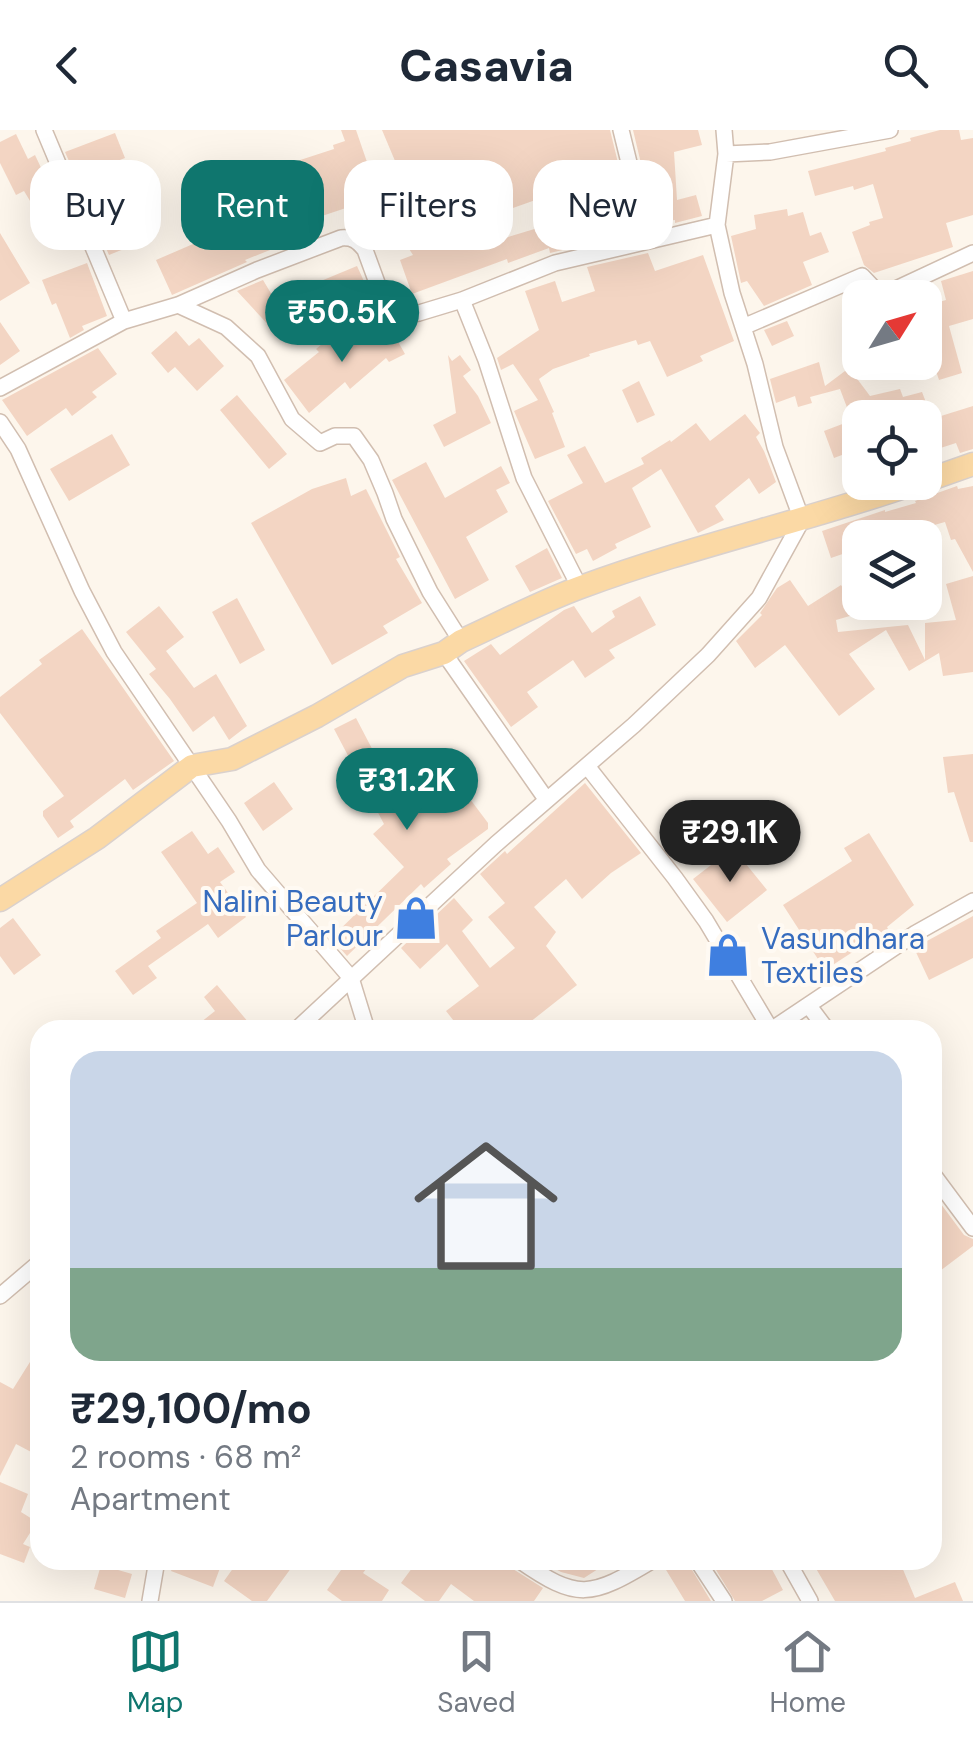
<!DOCTYPE html>
<html lang="en">
<head>
<meta charset="utf-8">
<style>
  body { margin:0; font-family:"DM Sans",sans-serif; background:#f6f6f7; color:#1f2937; height:100vh; display:flex; flex-direction:column; font-size:38px; white-space:nowrap }
  * { box-sizing:border-box; margin:0 }
  p { font-size:32px; color:#747a83 }
  .icon { flex:none; width:55px; height:55px; fill:none; stroke:currentColor; stroke-width:2; stroke-linecap:round; stroke-linejoin:round }
  .map { position:relative; flex:1; overflow:hidden }
  .sheet { position:absolute; left:30px; top:890px; width:912px; height:550px; display:flex; flex-direction:column; background:#fff; border-radius:30px; box-shadow:0 10px 40px #0002 }
  .sheet>* { flex:none }
  .hud { position:absolute; left:30px; top:30px; width:915px; height:90px; display:flex; gap:20px }
  .needle { width:65px; rotate:53deg }
  .tools { position:absolute; left:842px; top:150px; display:grid; gap:20px }
  .tools a { display:grid; place-items:center; width:100px; height:100px; border-radius:20px; background:#fff; box-shadow:0 10px 40px #0002; font-size:50px }
  .price { position:absolute; translate:-50% -85px; padding:0 22px; border-radius:35px; background:#0f766e; color:#fff; font-size:32px; line-height:65px; filter:drop-shadow(0 2px 5px #0008) }
  .price::after { content:''; position:absolute; left:50%; top:60px; width:30px; height:22px; margin-left:-15px; background:inherit; clip-path:polygon(0 0,100% 0,50% 100%) }
  .price.selected { background:#222; color:#fff }
  ul { padding:0; list-style:none }
  li { display:grid; align-content:center; gap:20px; height:530px; padding:0 40px }
  li span { display:grid; place-items:center; height:310px; border-radius:30px; color:#555 }
  li>.icon { margin-inline-start:auto }
  span .icon { width:180px; height:180px; fill:#fffc; stroke-width:1 }
  li b { font-size:42px }
  .tag { padding:0 35px; border-radius:30px; background:#fff; box-shadow:0 10px 40px #0002; font-size:35px; line-height:90px }
  .tag.selected { background:#0f766e; color:#fff }
  header { display:flex; justify-content:space-between; align-items:center; height:130px; padding:0 40px; background:#fff; font-size:45px; font-weight:800 }
  .menu { display:flex; justify-content:space-around; align-items:center; height:140px; border-top:2px solid #e0e1e3; background:#fff; font-size:28px; color:#747a83 }
  .menu a { display:grid; justify-items:center; gap:5px }
  .menu .selected { color:#0f766e }
  .map>svg:first-child { display:block }
  .building { fill:#f3d5c3; fill-rule:evenodd }
  .lines { fill:none; stroke-linecap:round; stroke-linejoin:round }
  .street-casing { stroke:#d1beb0; stroke-width:18 }
  .primary-casing { stroke:#dad1cd; stroke-width:25 }
  .street { stroke:#fff; stroke-width:15 }
  .primary { stroke:#fbd9a5; stroke-width:22 }
  .labels { text-anchor:middle; dominant-baseline:central; stroke-width:8; stroke-linejoin:round; paint-order:stroke }
  .shop-label { font-size:30px; fill:#366cbe; stroke:#fffaf3; text-anchor:end }
</style>
</head>
<body>
<header><svg class="icon" aria-label="back" viewBox="0 0 24 24"><path d="M15 5l-7 7 7 7"/></svg>Casavia<svg class="icon" aria-label="search" viewBox="0 0 24 24"><circle cx="10" cy="10" r="6"/><path d="M15 15l6 6"/></svg></header>
<div class="map">
<svg width="973" height="1471" viewBox="0 0 973 1471">
  <rect width="100%" height="100%" fill="#fdf6ec"/>
  <path class="building" d="M341,0H356L380,70L406,57L382,0H610L631,86L616,90L621,106L550,123L549,118L508,133L507,129L412,164L400,130L413,125L390,90L365,102L357,86L359,85L357,86L352,76L295,95L300,108L245,130L247,132L172,165L156,130L207,108L188,64L213,53L222,74L298,45L294,32L334,19L333,15L345,11ZM473,31L493,85L575,56L584,84L472,118L467,100L431,114L413,86L449,71L439,46Z
    M633,0H698L702,15L674,22L677,70L696,65L702,86L675,93V90L655,92Z
    M940,0H959L961,10L973,8V85L946,93L953,117L874,143L864,135L852,102L870,95L869,92L883,88L873,54L854,60L853,56L815,66L808,41L886,21L885,18L911,11L910,8Z
    M115,3L125,28L76,47L65,22Z
    M16,4L28,29L35,25L60,78L41,89L24,61L16,65L0,33V12Z
    M138,76L151,108L109,125L95,93Z
    M787,79L788,86L803,82L810,106L821,102L829,122L803,132L812,155L764,176L747,151L741,153L731,106L756,99L754,85Z
    M0,103L30,153L0,171Z
    M648,123L655,141L703,125L734,211L700,226L703,231L667,247L650,211L638,215L636,210L589,224L590,226L553,239L539,249L554,282L552,283L565,317L535,329L514,281L538,270L513,234L501,240L497,228L539,200L525,161L555,151L562,172L595,161L587,137Z
    M87,133L107,186L82,196L84,200L70,208L56,173L52,175L42,150Z
    M357,136L368,160L343,170L311,196L296,179L273,200L237,161L263,150L275,170Z
    M973,141V189L949,196L962,243L939,250L925,208V176L946,170L941,151Z
    M787,191L794,206L772,216L764,200Z
    M0,192L20,221L0,235Z
    M388,194L405,224L389,232L386,228L350,259L345,252L309,283L284,250L319,222L316,219L334,204L343,214L367,204V206Z
    M176,201L189,216L199,208L224,236L197,261L175,237L168,243L151,223Z
    M98,218L117,244L92,262L97,267L72,286L66,278L27,306L2,270Z
    M448,225L452,231L460,225L471,240L463,246L478,266L491,293L444,317L433,295L456,283Z
    M819,232L825,256L849,238L870,266L900,259L903,267L922,262L932,288H851L840,259L810,267L812,273L798,277L795,266L776,273L770,249Z
    M639,251L655,285L637,293L622,260Z
    M237,265L287,324L269,339L220,280Z
    M973,276V319L960,323L956,313L925,323V291Z
    M745,284L760,303L756,307L764,321L776,352L759,364L749,348L715,376L724,390L698,403L661,339L632,358L651,397L615,414L617,418L593,431L587,419L576,424L548,371L583,353L567,325L585,316L605,353L644,334L641,328L670,310L671,312L696,293L710,311Z
    M845,293L855,320L834,328L824,301Z
    M112,304L130,335L69,371L50,339Z
    M426,332L445,368L501,336L510,353L496,360L508,382L466,407L489,450L455,469L392,350Z
    M346,348L351,366L366,359L400,427L396,429L422,473L383,496L388,503L332,535L251,393L312,359Z
    M957,356L958,359L973,356V442L955,409L951,410L945,392L927,397L926,395L889,408H860V418L831,428L822,401L885,380V382L916,373L915,371Z
    M547,418L562,448L530,462L515,436Z
    M973,446V542L943,546L939,523L909,541L886,500L849,524L875,559L839,586L785,515L755,538L736,511L762,485L760,483L777,458L790,450L808,476L841,455L860,483L836,490L838,502L908,495L925,530V493L956,490L946,454Z
    M640,466L656,495L609,520L615,528L585,548L573,530L527,562L538,577L511,597L464,531L491,514L500,525L564,480L574,476L592,503L615,487L612,481Z
    M237,468L265,520L240,534L212,482Z
    M159,476L184,507L166,521L194,558L216,544L247,596L229,610L214,586L193,602L170,569L149,544L156,539L126,502Z
    M82,499L174,631L133,660L125,649L70,691L74,697L58,708L43,686V681L64,666L0,583V567L42,534L39,530Z
    M356,588L402,676L449,641L488,693V699L447,729L451,734L424,758L421,754L347,826L331,808L404,737L373,704L384,694L334,599Z
    M973,624V712H970L954,662L948,663L943,627Z
    M274,652L293,679L263,701L244,673Z
    M585,653L641,723L611,743L582,769L566,749L534,777L556,802L546,816L577,855L520,900H461L446,881L479,856L447,814L420,839L401,818L454,768L473,790L462,801L490,838L515,818L488,787L505,773L480,744L505,721L507,724Z
    M192,701L208,724L218,717L235,742L220,752L246,787L218,808L208,794L148,836L157,848L133,865L115,841L161,808L156,801L197,773L161,722Z
    M869,703L914,775L887,797L888,799L825,840L783,775L852,731L844,718Z
    M733,718L767,760L727,792L693,749Z
    M973,786V828L929,850L914,818Z
    M13,788L41,825L14,845L0,826V798Z
    M217,855L249,893L241,900H191L215,881L204,867Z
    M932,1062L964,1105L973,1109V1116L932,1147Z
    M40,1216V1315L35,1324L16,1314L0,1346V1252L13,1259Z
    M0,1352L28,1364L21,1382L37,1392L23,1414L30,1417L24,1433L0,1424Z
    M175,1430H199L220,1438L213,1457L171,1441Z
    M239,1430H297L267,1471H252L224,1451Z
    M348,1430H373L363,1443L389,1460L382,1471H342L327,1460Z
    M418,1430H508L513,1439L543,1458L534,1471H474L451,1454L439,1471H425L401,1453Z
    M539,1430H612L584,1448L561,1442Z
    M664,1430H686L711,1471H685L663,1435Z
    M710,1430H767L783,1460L762,1471H735Z
    M811,1430H899L915,1468L955,1452L963,1471H835Z
    M101,1435L132,1444L125,1468L94,1459Z"/>
  <g class="lines">
    <g class="street-casing">
      <path id="street" d="M44,0L124,191
        M621,0L648,110
        M726,24L770,22L890,0
        M717,95L726,24L724,0
        M462,170L486,230L524,348L580,458
        M178,175L226,197L258,226L292,289L320,313L335,306H354L371,330L385,363L394,389L430,462L461,511
        M743,197L862,146L881,166L973,123
        M0,258L124,191L178,175L257,140L341,108C353,107 358,111 365,120L387,180L393,184L404,185L419,183L462,170L555,133L717,95L732,163L755,234L775,317L802,390L759,468L708,525L634,595L496,714L296,900
        M0,292L18,319L82,461L114,522L229,691L258,740L351,848L367,900
        M444,523L546,669
        M587,636L675,748L706,791L771,900
        M809,876L827,900
        M771,900L916,803L973,771
        M932,1043L973,1098
        M0,1166L40,1132
        M519,1430C578,1471 590,1468 653,1430
        M697,1430L724,1471
        M787,1430L810,1471
        M150,1471L157,1430"/>
    </g>
    <g class="primary-casing">
      <path id="primary" d="M925,351L973,334
        M0,770L97,708L192,636L232,629L317,586L403,536L444,523L461,511C501,493 540,472 581,457C692,416 807,391 919,352"/>
    </g>
    <use href="#street" class="street"/>
    <use href="#primary" class="primary"/>
  </g>
  <defs>
    <g id="shop-bare" transform="scale(3.45)"><path d="M-5-2.5h2.3a2.7 3.5 0 0 1 5.4 0H5L5.5 6h-11ZM-1.5-2.5h3a1.5 2.3 0 0 0-3 0Z" fill="#3f7fe0" stroke="#fffaf3" stroke-width="2.5" paint-order="stroke"/></g>
  </defs>
  <g fill-rule="evenodd">
    <use href="#shop-bare" x="416" y="788"/>
    <use href="#shop-bare" x="728" y="825"/>
  </g>
  <g class="labels">
    <g class="shop-label">
      <text x="383" y="771">Nalini Beauty<tspan x="383" dy="34">Parlour</tspan></text>
      <text x="761" y="808" text-anchor="start">Vasundhara<tspan x="761" dy="34">Textiles</tspan></text>
    </g>
  </g>
</svg>
<div class="tools">
<a><svg class="needle" viewBox="-14 -14 28 28"><path d="M0-13l5 13h-10z" fill="#e53935"/><path d="M0 13l5-13h-10z" fill="#747a83"/></svg></a>
<a><svg class="icon" aria-label="locate" viewBox="0 0 24 24"><circle cx="12" cy="12" r="6"/><path d="M12 2v4M12 18v4M2 12h4M18 12h4"/></svg></a>
<a><svg class="icon" aria-label="layers" viewBox="0 0 24 24"><path d="M12 4l9 5-9 5-9-5zM3 14l9 5 9-5"/></svg></a>
</div>
<b class="price" style="left:342px;top:235px">₹50.5K</b>
<b class="price" style="left:407px;top:703px">₹31.2K</b>
<b class="price selected" style="left:730px;top:755px">₹29.1K</b>
<div class="hud">
<a class="tag">Buy</a>
<a class="tag selected">Rent</a>
<a class="tag">Filters</a>
<a class="tag">New</a>
</div>
<section class="sheet">
<ul>
<li><span style="background:linear-gradient(#c9d6e8 70%,#7fa58c 0)"><svg class="icon" aria-label="home" viewBox="0 0 24 24"><path d="M3 11l9-7 9 7M6 9v11h12V9"/></svg></span><div><b>₹29,100/mo</b><p>2 rooms · 68 m²</p><p>Apartment</p></div></li>
</ul>
</section>
</div>
<nav class="menu">
<a class="selected"><svg class="icon" aria-label="map" viewBox="0 0 24 24"><path d="M3 6l6-2 6 2 6-2v14l-6 2-6-2-6 2zM9 4v14M15 6v14"/></svg>Map</a>
<a><svg class="icon" aria-label="saved" viewBox="0 0 24 24"><path d="M7 4h10v16l-5-4-5 4z"/></svg>Saved</a>
<a><svg class="icon" aria-label="home" viewBox="0 0 24 24"><path d="M3 11l9-7 9 7M6 9v11h12V9"/></svg>Home</a>
</nav>
</body>
</html>
